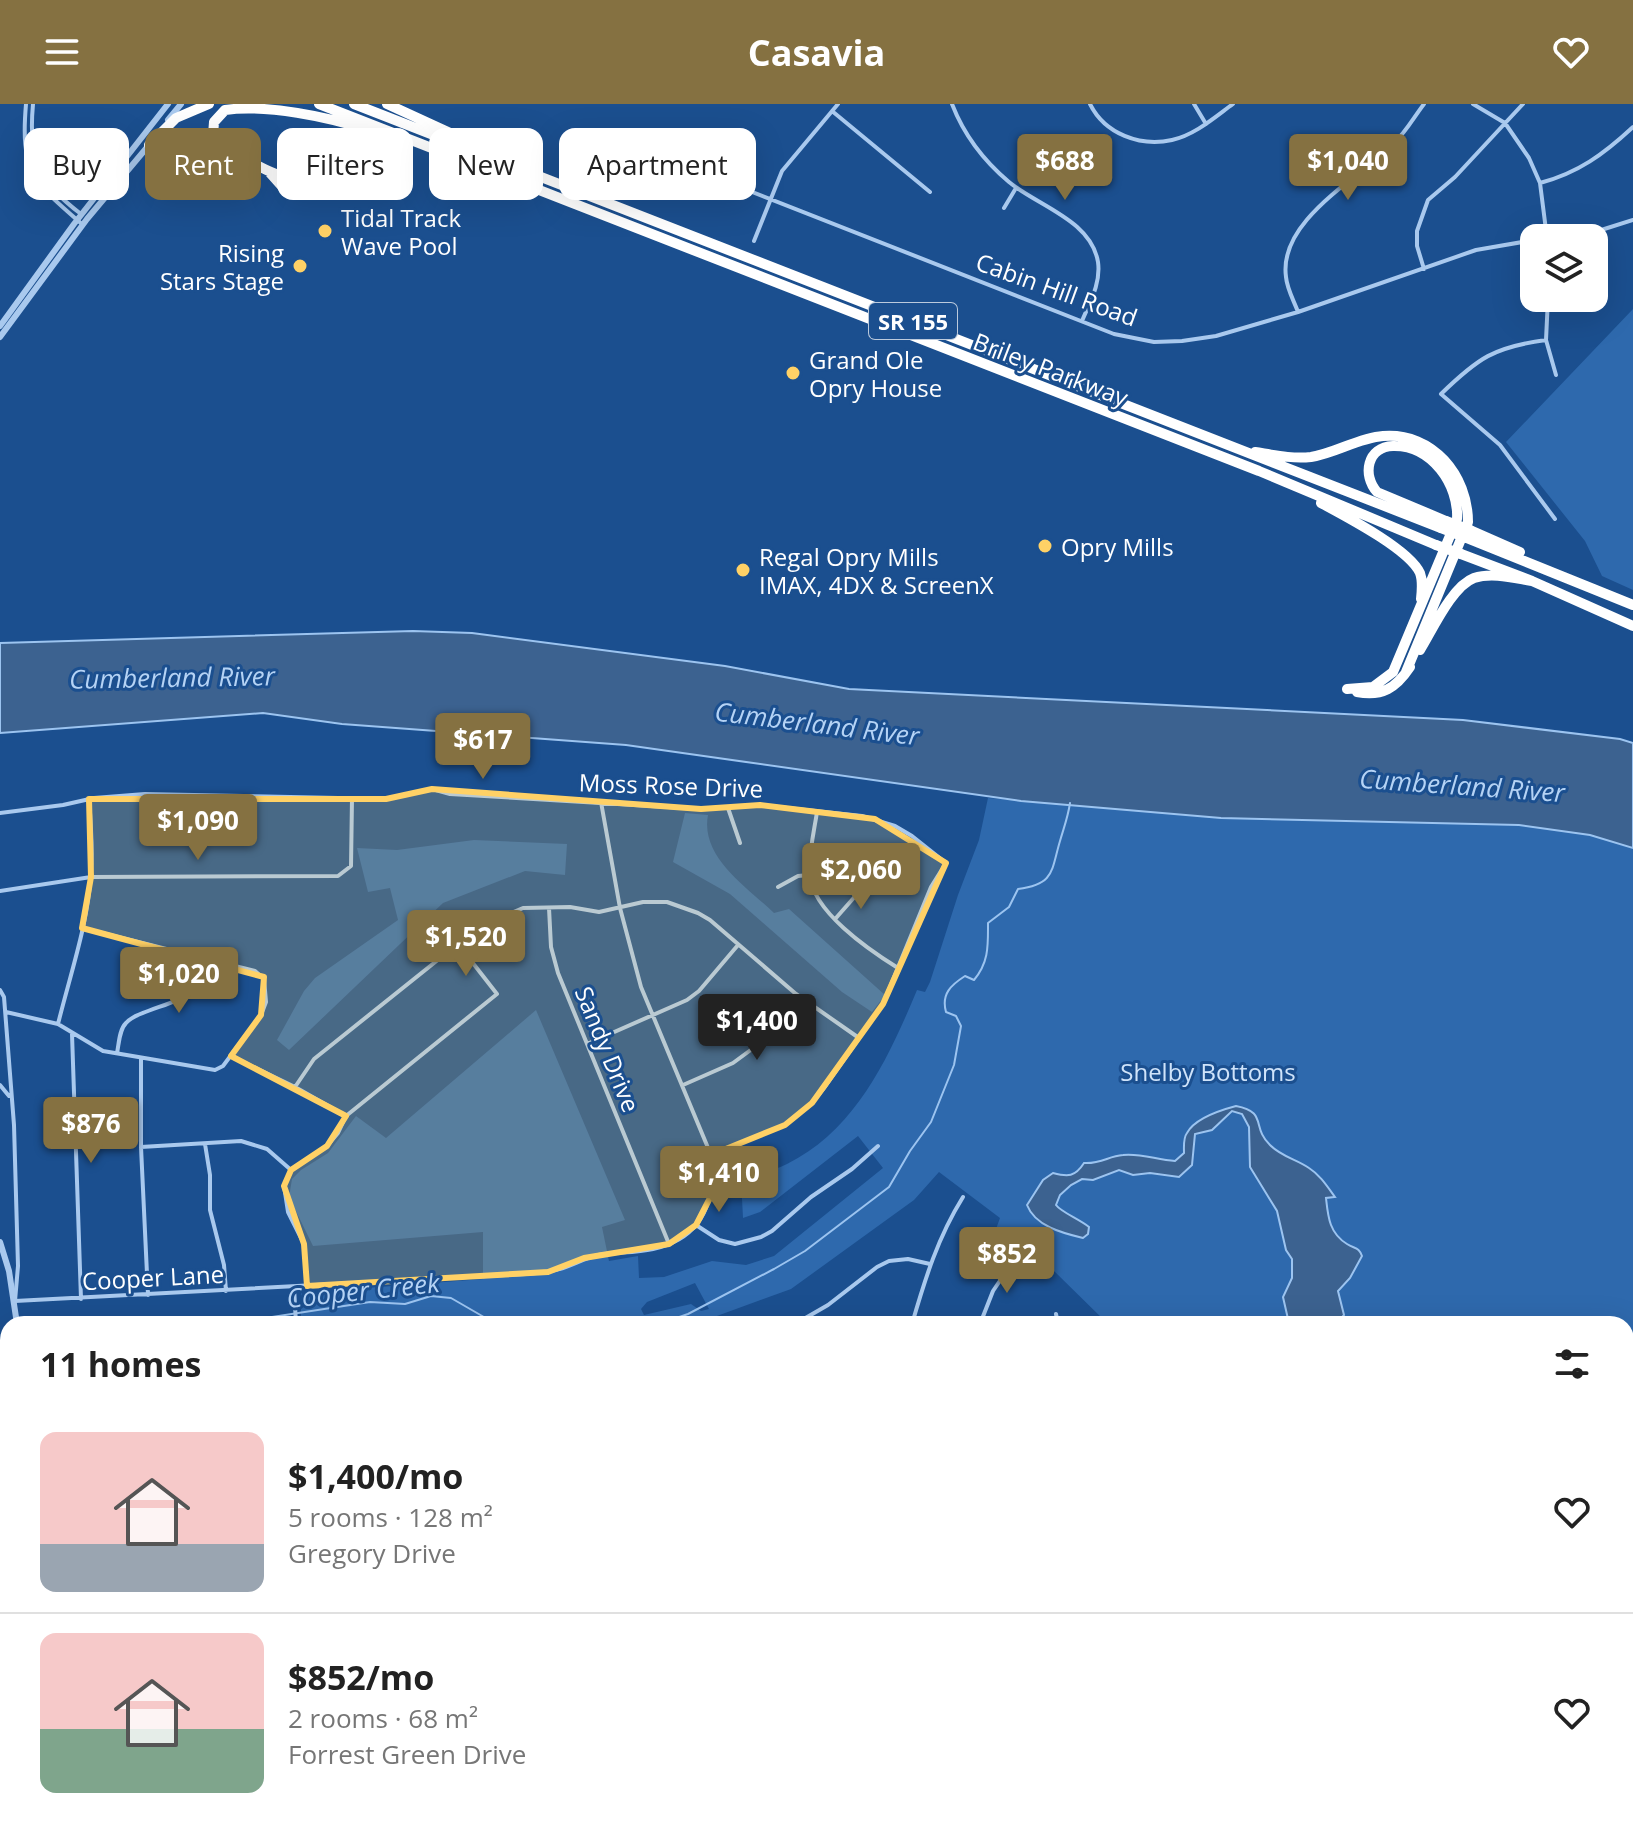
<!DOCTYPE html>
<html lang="en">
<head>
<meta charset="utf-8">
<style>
  body { margin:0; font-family:"Open Sans",sans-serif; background:#f6f6f6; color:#222; height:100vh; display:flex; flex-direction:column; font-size:30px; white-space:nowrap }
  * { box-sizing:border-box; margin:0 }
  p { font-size:26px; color:#767676 }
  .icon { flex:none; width:44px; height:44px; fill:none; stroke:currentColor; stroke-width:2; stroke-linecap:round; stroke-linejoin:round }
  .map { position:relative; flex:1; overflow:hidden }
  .details { position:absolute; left:0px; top:1212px; width:1634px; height:514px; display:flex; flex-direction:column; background:#fff; border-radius:24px 24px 0 0; box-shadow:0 8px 32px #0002 }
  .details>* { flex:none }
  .top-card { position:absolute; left:24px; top:24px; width:800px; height:72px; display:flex; gap:16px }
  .buttons { position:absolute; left:1520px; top:120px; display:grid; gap:16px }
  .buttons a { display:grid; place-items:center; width:88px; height:88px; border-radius:16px; background:#fff; box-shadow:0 8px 32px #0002; font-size:40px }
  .price { position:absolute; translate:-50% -68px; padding:0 18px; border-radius:8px; background:#857141; color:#fff; font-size:26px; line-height:52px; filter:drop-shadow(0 2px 4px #0008) }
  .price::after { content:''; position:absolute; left:50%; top:48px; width:24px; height:18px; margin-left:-12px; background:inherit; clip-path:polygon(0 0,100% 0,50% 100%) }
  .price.current { background:#222; color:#fff }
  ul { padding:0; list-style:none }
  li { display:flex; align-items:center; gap:24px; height:200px; padding:0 40px }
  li+li { border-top:2px solid #e0e0e0 }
  li span { display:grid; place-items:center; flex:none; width:224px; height:160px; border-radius:16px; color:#555 }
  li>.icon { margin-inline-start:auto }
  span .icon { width:96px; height:96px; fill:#fffc; stroke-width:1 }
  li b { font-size:34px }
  h2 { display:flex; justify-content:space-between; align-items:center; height:96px; padding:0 40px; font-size:34px }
  .tag { padding:0 28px; border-radius:16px; background:#fff; box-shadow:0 8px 32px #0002; font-size:28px; line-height:72px }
  .tag.current { background:#857141; color:#fff }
  header { display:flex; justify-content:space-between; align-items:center; height:104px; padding:0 40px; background:#857141; color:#fff; font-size:36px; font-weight:700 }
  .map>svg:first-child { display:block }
  .green { fill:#2e69ad; fill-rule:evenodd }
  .water { fill:#3c6290; stroke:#9cc4f0; stroke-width:2 }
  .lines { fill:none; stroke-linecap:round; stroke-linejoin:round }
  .stream { stroke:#9cc4f0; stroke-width:2 }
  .minor { stroke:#a9c9ee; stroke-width:4 }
  .tertiary { stroke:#a9c9ee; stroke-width:6 }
  .motorway { stroke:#fff; stroke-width:10 }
  .motorway-bridge { stroke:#fff; stroke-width:10 }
  .marked { fill:#ffd166; fill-opacity:0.2; stroke:#ffd166; stroke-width:6; stroke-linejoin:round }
  .poi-dot { fill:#ffd166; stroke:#1b4f8f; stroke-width:3 }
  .labels { text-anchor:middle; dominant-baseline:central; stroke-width:6; stroke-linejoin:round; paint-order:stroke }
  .shield { fill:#1b4f8f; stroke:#bbcadd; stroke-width:2 }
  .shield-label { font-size:22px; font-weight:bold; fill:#fff }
  .poi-label { font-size:24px; fill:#fff; stroke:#1b4f8f; text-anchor:start }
  .street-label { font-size:24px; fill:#fff; stroke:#1b4f8f }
  .park-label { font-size:24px; fill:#cfe3fa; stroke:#1b4f8f }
  .water-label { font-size:26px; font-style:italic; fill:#b5d3f5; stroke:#1b4f8f }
</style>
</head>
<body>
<header><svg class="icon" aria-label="menu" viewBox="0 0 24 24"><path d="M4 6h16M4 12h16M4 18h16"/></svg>Casavia<svg class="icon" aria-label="heart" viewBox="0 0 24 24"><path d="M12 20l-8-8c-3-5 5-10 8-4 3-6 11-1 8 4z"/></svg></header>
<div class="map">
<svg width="1633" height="1725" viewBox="0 0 1633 1725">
  <rect width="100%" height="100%" fill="#1b4f8f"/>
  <path class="green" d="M1633,205V486L1602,472L1585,437L1506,338Z
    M988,694L1221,714L1519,721L1590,731L1633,744V1725H1529L1523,1718H1626V1220H1108L1054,1167L1000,1135L996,1125L1000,1114L939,1068L914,1096L791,1185L695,1220H449L445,1215L412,1212L301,1219V1189L483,1175V1128L313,1142L289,1093L292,1075L301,1066L328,1049L356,1012L386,1034L536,906L625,1116L602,1123L609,1157L638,1152L639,1174L664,1173L712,1157L746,1161L774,1152L883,1064L858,1032L760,1108L743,1114L741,1075C756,1070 773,1067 787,1060C856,1026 889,953 917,886L925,888L930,878L958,791L979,736ZM695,1179L709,1205L701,1207L691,1200L644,1211L641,1205L647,1198Z
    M685,709L708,711C700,753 747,783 774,809L789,805L885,891L872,908L842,888L730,790L673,758Z
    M474,736L567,740L565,771L525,767L443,799L289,946L277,936L304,887L315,874L398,816L390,784L368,788L357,744L397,746Z"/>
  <path class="water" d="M413,527L472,529L725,562L849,585L1463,616L1620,635L1633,639V744L1590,731L1519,721L1221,714L1021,697L626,641L342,620L263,609L0,629V539Z
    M1236,1002C1268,1008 1251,1023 1270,1041C1282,1053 1296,1055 1309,1064C1320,1071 1327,1082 1335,1093L1326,1094C1328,1112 1329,1129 1347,1140C1355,1145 1359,1143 1362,1152L1350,1174L1338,1187L1344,1211L1338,1218L1299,1220L1288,1215L1283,1193L1292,1174V1155L1286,1146L1277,1107L1250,1063L1249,1023L1242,1010L1232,1007L1212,1026L1195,1030L1192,1061L1179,1073L1150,1069L1133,1071L1119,1066L1093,1076L1082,1075L1071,1081L1060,1091L1056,1101C1061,1108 1079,1115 1089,1123L1088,1130L1083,1134C1062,1129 1035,1122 1027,1101L1043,1076L1053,1069C1068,1073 1075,1073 1084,1059C1102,1060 1108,1052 1123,1051C1141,1049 1157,1056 1175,1057L1184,1049C1184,1043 1183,1034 1187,1029C1195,1014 1221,1006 1236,1002Z"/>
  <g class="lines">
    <path class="stream" d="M226,1220L370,1198L405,1200L431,1192L451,1194L496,1220
      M659,1220L688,1210L774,1165L805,1147L889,1083L910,1047L931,1018L954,961L961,922L956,912L946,908C941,890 951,881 965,872L974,876C989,858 988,842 988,819L1009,803L1018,785C1055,780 1051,767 1060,737C1064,723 1068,713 1070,699
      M0,1245L8,1243
      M1619,1718L1629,1717"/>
    <path class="minor" d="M26,0C20,70 34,78 83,121
      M33,0C28,54 37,77 81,110
      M952,0C964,31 984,57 1009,78C1038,102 1091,116 1098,158C1101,179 1090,198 1082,217
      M1090,0C1105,30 1140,43 1172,36C1195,31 1215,13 1233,0
      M1194,0L1206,20
      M1473,0L1505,19L1529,54L1540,79L1547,134
      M832,7L930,88
      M714,73L1114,230L1154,238L1182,237L1216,232L1298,208L1476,146L1534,136
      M1540,79C1578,69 1604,50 1633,23
      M1004,104L1016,84
      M1549,134L1598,127L1633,116
      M754,137L782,67L838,0
      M1424,165L1417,142V127L1428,96L1455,73L1523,0
      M1548,194L1546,236C1494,243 1478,254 1441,290L1500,341L1555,415
      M1298,208C1294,197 1287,185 1286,173C1278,116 1360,74 1394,39C1406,28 1414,13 1424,0
      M1546,236L1556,271
      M728,704L740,739
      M817,708C814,728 808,751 810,771C812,807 869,846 898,864
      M0,709L63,701L94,694L145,690L386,695L432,685L450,690L701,705L760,701L862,712L895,722L912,732L946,759L931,783L883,900L824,984L812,999L785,1021L711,1051
      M778,783L798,772L809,771
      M0,787L91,773L338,772L351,762L352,694
      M549,804L551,843L558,869L669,1140
      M836,814L865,781
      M0,886L4,893L14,1021L18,1162L15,1197L526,1170C538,1169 552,1168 563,1164C575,1160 585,1154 598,1151C616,1148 635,1149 653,1145C703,1134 716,1097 711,1051L641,883L620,804L601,698
      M6,908L58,920L103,947L215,966L223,962L261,911L266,898L264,875L255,867L82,824
      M58,920C70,871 88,820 91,769C93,745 91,720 89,695
      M72,930L81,1195
      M587,940L687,896L699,887L738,841
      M117,949C119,940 119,926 126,919C132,912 141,910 148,907C183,894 196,894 205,855
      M231,952L295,983L346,1012
      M141,955V1043L148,1191
      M0,981L9,992
      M683,981L733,959L752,945L796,890
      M295,983L314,955L479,823L523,804L570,803L599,808L643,798H667L698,809L710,816L796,890L859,934
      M205,1040L210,1071V1106L224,1161L226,1187
      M141,1043L241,1037L267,1045L291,1066
      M696,1121L719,1136L735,1140L761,1133L772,1127L811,1093L852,1065L878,1042
      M307,1182L304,1140L288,1108L284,1082L291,1066L327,1042L338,1029L346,1012L497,890L458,840
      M294,1183L296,1220
      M1056,1210L1058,1220
      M795,1220L828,1201L877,1163L889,1157L908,1155L930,1160
      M912,1220C925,1175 938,1133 963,1093
      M980,1220L993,1187L1016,1153
      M351,1718L360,1725
      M759,1718L767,1724
      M885,1718L893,1725
      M998,1718L1006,1725
      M1060,1718L1069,1725
      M1421,1718L1431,1725
      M85,1725V1718
      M146,1725L153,1718
      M231,1725L236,1718
      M313,1725L318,1718
      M396,1725L402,1718
      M589,1725L593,1718
      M665,1725L668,1718
      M1027,1725L1033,1718
      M1179,1725L1184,1718
      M1296,1725L1305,1718
      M1352,1725L1355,1718
      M1485,1725L1493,1720"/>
    <path class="tertiary" d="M168,16L181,0
      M0,222L74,120L168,0
      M0,233L87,115L149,41
      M0,1138L9,1167L17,1220
      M0,1480L8,1382
      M524,1718L532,1725
      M1319,1718L1329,1725
      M767,1725L772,1718"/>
    <path class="motorway" d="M319,0L1259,367L1436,441
      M354,0L1441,424
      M387,0L472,39
      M149,41L176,14L209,0
      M324,60C317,65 311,73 303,75C283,80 238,50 219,40L213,31L214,18L225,6C266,0 329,13 368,26
      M270,69L287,88
      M1255,348C1274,351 1292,355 1311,353C1336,349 1358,334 1383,332C1433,328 1468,372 1468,418L1406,568
      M1321,399C1345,412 1409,445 1420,469C1423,477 1422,486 1421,495
      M1470,426L1520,448
      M1467,434L1633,501
      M1461,450L1532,477L1633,522
      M1420,546C1432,527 1452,482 1474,474C1492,468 1514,474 1532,477
      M1347,585L1373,583L1393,568L1457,415C1459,381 1432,341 1393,342C1367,343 1362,371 1377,388L1446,417
      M1357,588C1382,593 1396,584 1410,563"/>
    <path class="motorway-bridge" d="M1446,417L1470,426
      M1441,424L1467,434
      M1436,441L1461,450"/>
  </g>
  <path class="marked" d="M432,685L701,705L760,701L875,715L946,759L883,900L812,999L785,1021L711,1051V1092L696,1121L669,1140L584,1154L548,1168L307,1182L304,1140L284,1082L291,1066L327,1042L346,1012L231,952L261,911L264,873L82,824L91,773L89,695H386Z"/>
  <g class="poi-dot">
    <circle cx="325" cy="127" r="8"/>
    <circle cx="300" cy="162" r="8"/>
    <circle cx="793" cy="269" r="8"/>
    <circle cx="1045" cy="442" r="8"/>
    <circle cx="743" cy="466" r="8"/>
  </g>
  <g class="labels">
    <rect class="shield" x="869" y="199" width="88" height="36" rx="6"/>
    <g class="shield-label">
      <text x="913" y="217">SR 155</text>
    </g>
    <g class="poi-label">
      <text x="341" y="113">Tidal Track<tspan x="341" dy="28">Wave Pool</tspan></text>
      <text x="284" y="148" text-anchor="end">Rising<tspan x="284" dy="28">Stars Stage</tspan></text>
      <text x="809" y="255">Grand Ole<tspan x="809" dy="28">Opry House</tspan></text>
      <text x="1061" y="442">Opry Mills</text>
      <text x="759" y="452">Regal Opry Mills<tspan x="759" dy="28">IMAX, 4DX &amp; ScreenX</tspan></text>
    </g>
    <g class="street-label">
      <text transform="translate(1057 185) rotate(20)">Cabin Hill Road</text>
      <text transform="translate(1051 265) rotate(21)">Briley Parkway</text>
      <text transform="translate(671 681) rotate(2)">Moss Rose Drive</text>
      <text transform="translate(608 945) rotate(68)">Sandy Drive</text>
      <text transform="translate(153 1173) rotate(-3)">Cooper Lane</text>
    </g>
    <g class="park-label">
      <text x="1208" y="967">Shelby Bottoms</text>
    </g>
    <g class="water-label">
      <text transform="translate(172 573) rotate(-1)">Cumberland River</text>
      <text transform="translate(817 619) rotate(7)">Cumberland River</text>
      <text transform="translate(1462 681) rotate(4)">Cumberland River</text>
      <text transform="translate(363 1186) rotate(-6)">Cooper Creek</text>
    </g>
  </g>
</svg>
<div class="buttons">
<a><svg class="icon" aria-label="layers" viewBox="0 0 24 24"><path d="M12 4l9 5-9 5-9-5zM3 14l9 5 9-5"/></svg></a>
</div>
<b class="price" style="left:1065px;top:98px">$688</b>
<b class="price" style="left:1348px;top:98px">$1,040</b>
<b class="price" style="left:483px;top:677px">$617</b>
<b class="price" style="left:198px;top:758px">$1,090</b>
<b class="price" style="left:861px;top:807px">$2,060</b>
<b class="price" style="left:466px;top:874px">$1,520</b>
<b class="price" style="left:179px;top:911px">$1,020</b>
<b class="price current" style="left:757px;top:958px">$1,400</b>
<b class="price" style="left:91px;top:1061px">$876</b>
<b class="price" style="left:719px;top:1110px">$1,410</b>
<b class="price" style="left:1007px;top:1191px">$852</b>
<div class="top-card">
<a class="tag">Buy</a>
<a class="tag current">Rent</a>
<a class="tag">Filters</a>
<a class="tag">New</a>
<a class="tag">Apartment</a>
</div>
<section class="details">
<h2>11 homes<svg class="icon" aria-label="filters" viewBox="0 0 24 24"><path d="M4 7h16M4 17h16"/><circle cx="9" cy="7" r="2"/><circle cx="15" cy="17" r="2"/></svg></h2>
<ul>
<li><span style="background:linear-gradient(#f6c9c9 70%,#9aa5b1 0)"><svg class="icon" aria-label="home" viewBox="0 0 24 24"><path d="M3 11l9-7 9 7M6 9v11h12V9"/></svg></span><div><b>$1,400/mo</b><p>5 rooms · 128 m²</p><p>Gregory Drive</p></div><svg class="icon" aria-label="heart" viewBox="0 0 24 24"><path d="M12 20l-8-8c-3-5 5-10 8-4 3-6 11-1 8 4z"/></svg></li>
<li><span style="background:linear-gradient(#f6c9c9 60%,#7fa58c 0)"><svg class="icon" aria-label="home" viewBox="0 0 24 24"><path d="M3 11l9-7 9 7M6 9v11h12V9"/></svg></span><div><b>$852/mo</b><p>2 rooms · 68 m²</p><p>Forrest Green Drive</p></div><svg class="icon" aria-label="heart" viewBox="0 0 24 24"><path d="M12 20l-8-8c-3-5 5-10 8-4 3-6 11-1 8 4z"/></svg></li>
</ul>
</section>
</div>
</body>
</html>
